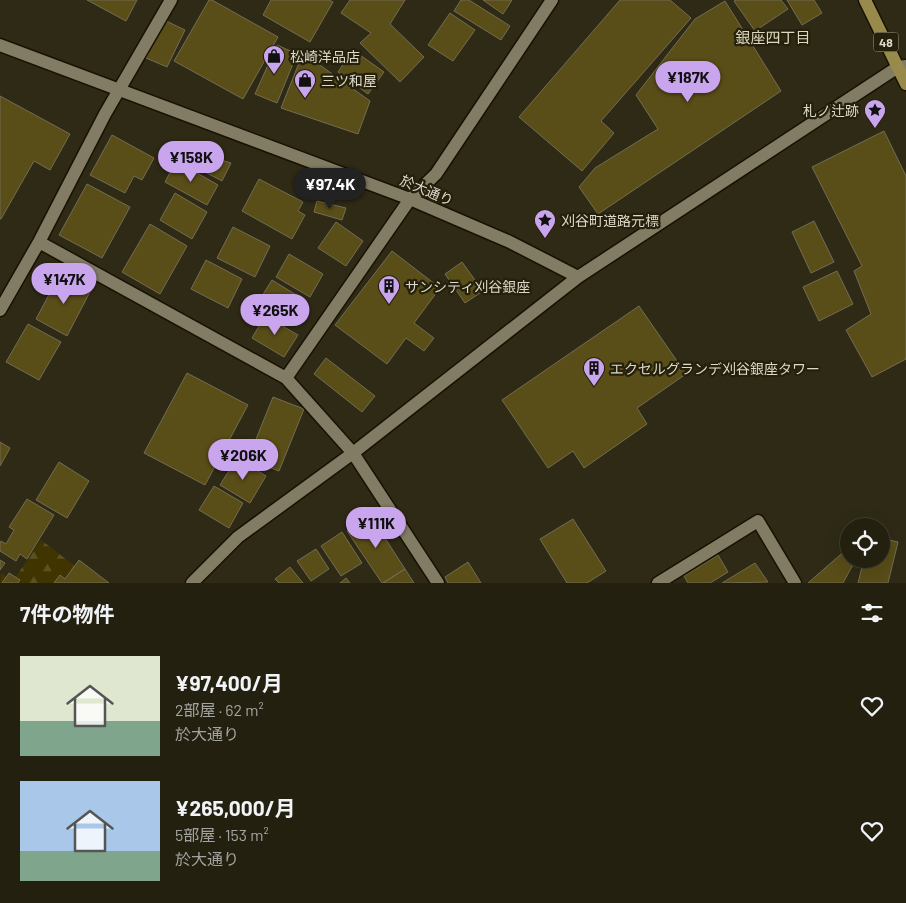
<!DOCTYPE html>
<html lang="ja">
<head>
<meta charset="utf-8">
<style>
  body { margin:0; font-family:Barlow,"Noto Sans JP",sans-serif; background:#2f2d1e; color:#f1f3f6; height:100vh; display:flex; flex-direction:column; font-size:19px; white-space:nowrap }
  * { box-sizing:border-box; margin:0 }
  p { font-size:16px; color:#a3a39f }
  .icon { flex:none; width:28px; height:28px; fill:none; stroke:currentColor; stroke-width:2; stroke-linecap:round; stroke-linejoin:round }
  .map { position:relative; height:583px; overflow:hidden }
  .side { display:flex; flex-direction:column; background:#232010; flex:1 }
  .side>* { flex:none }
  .buttons { position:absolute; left:840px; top:518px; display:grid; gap:10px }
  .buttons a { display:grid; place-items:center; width:50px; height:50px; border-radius:50%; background:#232010; box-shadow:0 5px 20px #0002,0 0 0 1px #403e30; font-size:25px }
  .price { position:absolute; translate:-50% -42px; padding:0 11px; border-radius:18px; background:#c9a5ee; color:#111; font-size:16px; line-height:32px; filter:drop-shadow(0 1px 2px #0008) }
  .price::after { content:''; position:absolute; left:50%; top:30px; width:15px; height:11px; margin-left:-8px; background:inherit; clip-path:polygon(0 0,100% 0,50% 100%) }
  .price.on { background:#222; color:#fff }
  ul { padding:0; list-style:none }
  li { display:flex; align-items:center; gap:15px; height:125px; padding:0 20px }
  li span { display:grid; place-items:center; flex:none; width:140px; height:100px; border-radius:0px; color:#555 }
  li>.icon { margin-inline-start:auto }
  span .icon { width:60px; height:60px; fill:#fffc; stroke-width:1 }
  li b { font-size:21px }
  h2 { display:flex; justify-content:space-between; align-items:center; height:60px; padding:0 20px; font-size:21px }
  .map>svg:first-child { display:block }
  .forest { fill:url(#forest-firs) }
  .building { fill:#594d18; stroke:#736d55 }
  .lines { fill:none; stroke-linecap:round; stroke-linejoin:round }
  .minor-casing { stroke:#171201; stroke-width:15 }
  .major-casing { stroke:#171201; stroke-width:15 }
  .minor { stroke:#827c64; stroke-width:12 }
  .major { stroke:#988a4b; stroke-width:12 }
  .labels { text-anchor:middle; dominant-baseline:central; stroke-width:4.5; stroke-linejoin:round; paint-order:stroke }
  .shield { fill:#25200b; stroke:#a5a291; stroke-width:1 }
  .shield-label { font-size:12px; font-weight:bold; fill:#dcd9cb }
  .poi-label { font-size:14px; fill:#dcd9cb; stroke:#25200b; text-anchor:start }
  .street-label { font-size:14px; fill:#dcd9cb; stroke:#25200b }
  .neighbourhood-label { font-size:15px; fill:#ddd7bd; stroke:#25200b }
</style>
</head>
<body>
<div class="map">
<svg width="906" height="583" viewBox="0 0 906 583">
  <defs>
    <pattern id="forest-firs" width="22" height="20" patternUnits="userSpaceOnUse" patternTransform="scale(1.25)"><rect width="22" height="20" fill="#403500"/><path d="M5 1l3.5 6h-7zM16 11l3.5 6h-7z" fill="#5b5224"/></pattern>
  </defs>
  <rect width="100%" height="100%" fill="#2f2a15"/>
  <path class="forest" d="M41,540L97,583H0L1,573L13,581Z"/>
  <path class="building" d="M87,0H137L126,21Z
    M209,0H212L278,37L243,99L174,61Z
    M271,0H329L333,2L310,42L263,15Z
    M350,0H405L390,24L424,57L400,82L360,43L371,33L341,13Z
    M461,0H469L510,26L501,40L454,11Z
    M483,0H512L503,14Z
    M620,0H670L691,18L601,121L614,133L582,171L519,117Z
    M736,0H781L788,9L755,31L734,1Z
    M787,0H814L822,13L802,25Z
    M725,1L781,91L598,214L579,187L595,168L658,129L636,95L695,19Z
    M450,13L475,30L453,61L428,45Z
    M164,20L185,30L167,67L146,58Z
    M277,45L297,54L277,103L255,94Z
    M353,50L384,72L368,94L338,72Z
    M303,53L370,101L358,134L281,108Z
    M0,96L70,134L50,170L34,161L1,219H0Z
    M884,131L906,176V359L872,377L846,330L871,314L854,271L862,266L812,167Z
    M112,135L154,158L142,180L134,176L125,193L90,175Z
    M179,147L231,163L222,181L175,156Z
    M176,161L218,185L207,205L165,182Z
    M259,179L303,202L298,211L305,215L292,239L242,211Z
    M87,184L130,207L102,258L59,235Z
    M175,193L207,212L192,239L160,220Z
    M317,201L346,208L342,220L314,212Z
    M814,221L834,262L811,273L792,232Z
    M336,222L363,241L346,266L318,248Z
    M150,224L187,246L160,294L122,272Z
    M233,227L270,246L255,277L217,258Z
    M392,251L440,288L414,323L434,338L424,351L406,338L387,364L335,325Z
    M289,254L323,274L310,297L276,277Z
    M206,260L242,279L228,308L191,289Z
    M462,262L483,291L465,303L445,274Z
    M837,271L853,304L819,321L803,287Z
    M60,274L91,290L67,336L36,319Z
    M272,280L306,301L291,324L257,304Z
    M639,306L686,374L637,408L647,424L584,468L573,451L548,468L502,400Z
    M265,316L298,335L284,357L252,338Z
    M28,324L61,342L39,380L6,362Z
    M326,358L375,396L362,412L314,374Z
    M187,373L248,405L205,485L144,453Z
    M273,397L304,409L279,471L248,459Z
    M0,442L10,448L0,466Z
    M237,458L266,476L250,503L220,485Z
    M59,462L89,481L67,518L36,500Z
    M214,486L243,503L229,528L199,510Z
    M27,499L54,515L27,559L20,554L16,561L0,551V543L1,541L6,544L14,530L9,527Z
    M370,515L405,569L383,583H382L347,531Z
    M573,519L606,571L587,583H567L540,539Z
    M342,532L362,563L341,576L321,546Z
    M881,538L898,542L888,583H858L864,559H881Z
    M848,548L849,559H856L843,583H808Z
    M316,549L329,569L311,581L297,561Z
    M718,555L728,572L710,583H688L684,576Z
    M0,560L5,563L0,570Z
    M79,560L109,583H54L60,575L65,579Z
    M468,562L481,583H448L445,577Z
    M755,563L768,582L722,583Z
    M290,567L303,583H279L275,579Z
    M405,569L414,583H383Z
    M9,573L20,580L18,583H2Z
    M346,578L350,583H340Z"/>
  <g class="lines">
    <g class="minor-casing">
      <path id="minor" d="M0,45L410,199L510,242L578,277
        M39,242L286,378L353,453L438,583
        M0,310L39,242L105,114L171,0
        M286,378L410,199L436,174L552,0
        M192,583L238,537L353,453L578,277L898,67L906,66
        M658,583L758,521L795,583"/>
    </g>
    <g class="major-casing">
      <path id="major" d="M865,0L906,84"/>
    </g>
    <use href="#minor" class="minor"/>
    <use href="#major" class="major"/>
  </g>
  <defs>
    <g id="shop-pin" transform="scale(1.125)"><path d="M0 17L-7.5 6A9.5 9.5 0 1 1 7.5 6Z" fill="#c9a5ee" stroke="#25200b"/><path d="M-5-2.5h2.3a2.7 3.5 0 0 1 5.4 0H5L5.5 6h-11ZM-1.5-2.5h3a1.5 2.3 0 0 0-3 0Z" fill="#111"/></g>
    <g id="sight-pin" transform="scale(1.125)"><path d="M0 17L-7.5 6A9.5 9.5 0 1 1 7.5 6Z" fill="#c9a5ee" stroke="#25200b"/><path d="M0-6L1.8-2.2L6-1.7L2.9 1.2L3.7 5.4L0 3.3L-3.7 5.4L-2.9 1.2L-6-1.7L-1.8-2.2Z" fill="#111"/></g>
    <g id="building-pin" transform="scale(1.125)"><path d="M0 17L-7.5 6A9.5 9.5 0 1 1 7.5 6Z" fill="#c9a5ee" stroke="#25200b"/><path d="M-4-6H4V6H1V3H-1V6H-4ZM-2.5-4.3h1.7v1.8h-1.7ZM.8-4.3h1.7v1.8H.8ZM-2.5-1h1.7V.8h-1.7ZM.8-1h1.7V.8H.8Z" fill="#111"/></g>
  </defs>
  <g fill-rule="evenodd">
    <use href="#shop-pin" x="274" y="56"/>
    <use href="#shop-pin" x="305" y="80"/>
    <use href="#sight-pin" x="875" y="110"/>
    <use href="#sight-pin" x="545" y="220"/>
    <use href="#building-pin" x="389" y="286"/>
    <use href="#building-pin" x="594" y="368"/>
  </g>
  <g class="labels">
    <rect class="shield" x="873.5" y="32.5" width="25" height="19" rx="4"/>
    <g class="shield-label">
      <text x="886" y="42">48</text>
    </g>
    <g class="poi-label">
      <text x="290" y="56">松崎洋品店</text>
      <text x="321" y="80">三ツ和屋</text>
      <text x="859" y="110" text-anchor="end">札ノ辻跡</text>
      <text x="561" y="220">刈谷町道路元標</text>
      <text x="405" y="286">サンシティ刈谷銀座</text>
      <text x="610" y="368">エクセルグランデ刈谷銀座タワー</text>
    </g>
    <g class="street-label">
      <text transform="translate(427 190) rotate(23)">於大通り</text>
    </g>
    <g class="neighbourhood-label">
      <text x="773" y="37">銀座四丁目</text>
    </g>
  </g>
</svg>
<div class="buttons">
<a><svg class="icon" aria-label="locate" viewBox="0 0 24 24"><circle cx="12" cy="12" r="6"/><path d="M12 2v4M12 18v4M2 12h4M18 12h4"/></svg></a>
</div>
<b class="price" style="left:688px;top:103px">¥187K</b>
<b class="price" style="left:191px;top:183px">¥158K</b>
<b class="price on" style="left:330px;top:210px">¥97.4K</b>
<b class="price" style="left:64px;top:305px">¥147K</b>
<b class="price" style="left:275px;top:336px">¥265K</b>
<b class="price" style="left:243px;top:481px">¥206K</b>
<b class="price" style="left:376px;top:549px">¥111K</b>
</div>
<section class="side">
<h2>7件の物件<svg class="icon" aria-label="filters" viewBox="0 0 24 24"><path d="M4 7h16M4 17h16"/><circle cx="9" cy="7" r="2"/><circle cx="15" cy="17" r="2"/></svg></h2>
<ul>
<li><span style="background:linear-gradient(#dfe7d0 65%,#7fa58c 0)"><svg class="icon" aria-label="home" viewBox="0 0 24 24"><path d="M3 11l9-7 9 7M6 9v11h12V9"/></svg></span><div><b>¥97,400/月</b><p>2部屋 · 62 m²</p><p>於大通り</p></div><svg class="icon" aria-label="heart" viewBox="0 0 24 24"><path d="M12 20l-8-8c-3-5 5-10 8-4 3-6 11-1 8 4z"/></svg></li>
<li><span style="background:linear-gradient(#a9c7e8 70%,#7fa58c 0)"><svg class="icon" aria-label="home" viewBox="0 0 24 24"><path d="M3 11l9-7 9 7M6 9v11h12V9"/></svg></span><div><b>¥265,000/月</b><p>5部屋 · 153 m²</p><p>於大通り</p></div><svg class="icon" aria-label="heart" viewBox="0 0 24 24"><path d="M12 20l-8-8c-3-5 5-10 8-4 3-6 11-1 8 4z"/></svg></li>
</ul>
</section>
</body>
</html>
